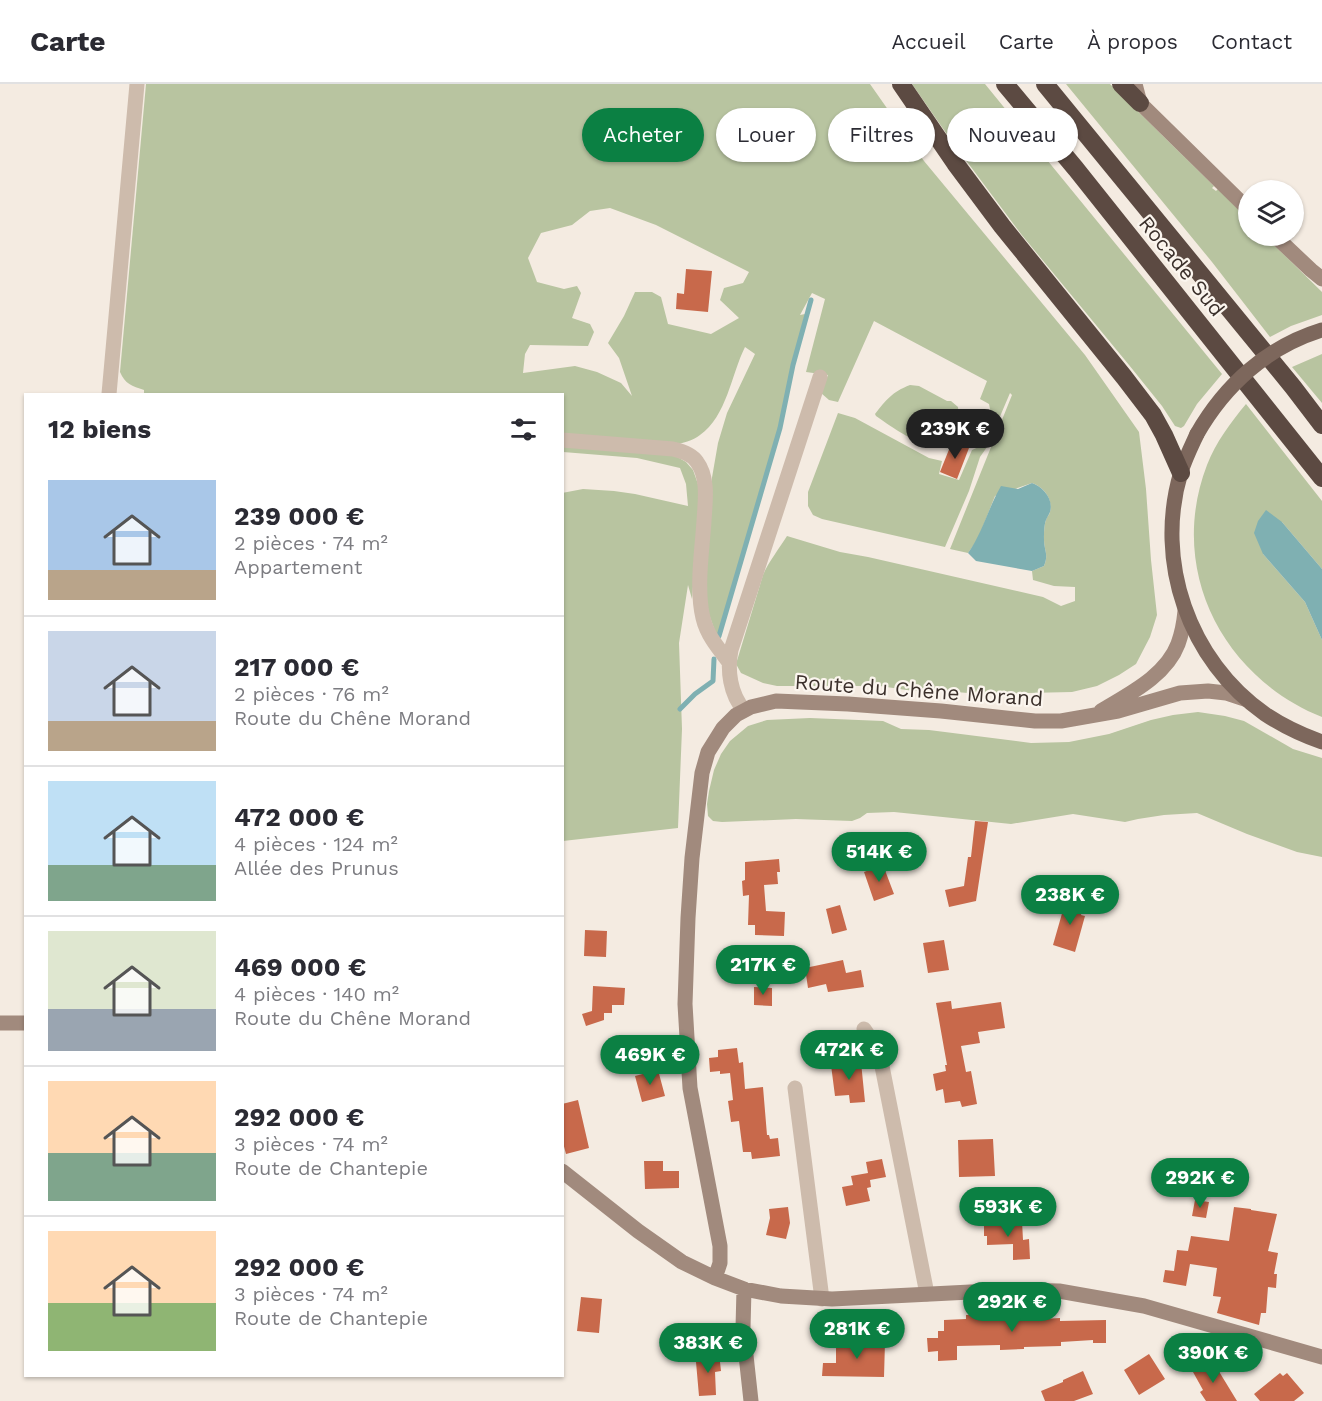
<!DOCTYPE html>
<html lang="fr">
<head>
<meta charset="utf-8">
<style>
  body { margin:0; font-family:"Work Sans",sans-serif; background:#f7f7f7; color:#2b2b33; height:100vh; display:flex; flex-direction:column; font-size:22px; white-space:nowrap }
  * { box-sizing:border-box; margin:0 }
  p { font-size:20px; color:#7c7c81 }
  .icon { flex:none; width:33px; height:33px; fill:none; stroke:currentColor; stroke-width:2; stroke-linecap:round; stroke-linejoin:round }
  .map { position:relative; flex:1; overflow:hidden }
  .drawer { position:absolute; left:24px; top:309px; width:540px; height:984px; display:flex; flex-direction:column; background:#fff; border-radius:0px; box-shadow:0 2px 4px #0004 }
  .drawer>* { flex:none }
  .top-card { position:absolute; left:582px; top:24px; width:570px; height:54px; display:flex; gap:12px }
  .fabs { position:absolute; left:1238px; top:96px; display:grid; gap:12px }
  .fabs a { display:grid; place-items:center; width:66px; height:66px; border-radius:50%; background:#fff; box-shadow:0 2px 4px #0004; font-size:30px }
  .price { position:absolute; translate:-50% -51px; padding:0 14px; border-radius:21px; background:#0b8043; color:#fff; font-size:20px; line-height:39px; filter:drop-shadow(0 2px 3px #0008) }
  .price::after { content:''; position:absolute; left:50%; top:36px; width:18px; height:14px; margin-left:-9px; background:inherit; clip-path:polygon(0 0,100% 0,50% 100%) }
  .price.selected { background:#222; color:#fff }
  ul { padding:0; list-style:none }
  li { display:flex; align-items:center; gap:18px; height:150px; padding:0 24px }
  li+li { border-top:2px solid #e1e1e2 }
  li span { display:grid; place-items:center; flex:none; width:168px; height:120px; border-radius:0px; color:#555 }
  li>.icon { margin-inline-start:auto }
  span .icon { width:72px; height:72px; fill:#fffc; stroke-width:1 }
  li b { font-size:26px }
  h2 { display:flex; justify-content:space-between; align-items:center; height:72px; padding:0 24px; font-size:26px }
  .tag { padding:0 21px; border-radius:27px; background:#fff; box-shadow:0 2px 4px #0004; font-size:21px; line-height:54px }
  .tag.selected { background:#0b8043; color:#fff }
  header { display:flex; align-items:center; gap:36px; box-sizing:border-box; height:84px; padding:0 30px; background:#fff; border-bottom:2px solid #e1e1e2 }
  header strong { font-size:28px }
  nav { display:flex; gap:33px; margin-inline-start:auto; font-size:21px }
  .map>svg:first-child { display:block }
  .green { fill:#b8c4a0; fill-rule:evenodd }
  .water { fill:#7fb0b2 }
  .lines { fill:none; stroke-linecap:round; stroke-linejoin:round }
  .stream { stroke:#7fb0b2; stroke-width:5 }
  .building { fill:#c8694b }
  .street { stroke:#cdbbac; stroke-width:15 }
  .secondary { stroke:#a18a7d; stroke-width:15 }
  .primary { stroke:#7d675c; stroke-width:15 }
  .highway { stroke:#5c4a42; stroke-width:18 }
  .primary-bridge { stroke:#7d675c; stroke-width:15 }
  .labels { text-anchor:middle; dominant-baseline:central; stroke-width:4.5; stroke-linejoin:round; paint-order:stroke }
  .street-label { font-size:21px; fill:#3b302b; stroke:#fbf5ee }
</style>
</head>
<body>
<header>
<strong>Carte</strong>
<nav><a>Accueil</a><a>Carte</a><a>À propos</a><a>Contact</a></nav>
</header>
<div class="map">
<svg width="1322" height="1317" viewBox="0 0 1322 1317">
  <rect width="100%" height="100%" fill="#f4ebe1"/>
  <path class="green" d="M146,0H870L924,77L1085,271L1139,348L1146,405L1151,476L1157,531L1150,553L1136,580L1119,591L1097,602L1072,608L980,610L932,606L913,607L880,602H777L763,599L741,589L736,580L763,491C769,477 779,465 787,452L840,468L868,473L1043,513L1061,522L1075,517V503L1054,502L1033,496L1032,487L1044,482C1049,470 1044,467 1044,455C1044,450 1044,441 1046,436C1047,432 1049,432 1050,428C1053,415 1044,403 1032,399L995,412L978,455L968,469L950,465L1012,311L1010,309L987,363L980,373L969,407L945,463L822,435L813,431L808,422V408L838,329L855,334L929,374L942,377L939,390L959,396L972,366L983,361L992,335L989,320L980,315L987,297L874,237L838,318L829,316L821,309L828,291L806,288L825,215L812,209L800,231L805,230L792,281L778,345L717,553L705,519L710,405L718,359L727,329L755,270L745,263C731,291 727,332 700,351C693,357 682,359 674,361L563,352L562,310H144V306C132,302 125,300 120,288ZM610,124L656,141L749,188L743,199L724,204L720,216L739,234L711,250L668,240L661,213L652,208H635L624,232L608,259L619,274L632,312L621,299L597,288L575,282L523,289L525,270L530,261L588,262L594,248L590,240L572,234L581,209L577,202L564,205L537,198L528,174L541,149L572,141L590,127Z
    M912,0H985L1222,290L1197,320L1184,342L1181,344L1175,342L1162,322L1129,281L1021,150L953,59Z
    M1066,0H1110L1214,102L1212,104L1216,107L1218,105L1248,135V152H1265L1322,208V231L1291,242L1270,253L1212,178Z
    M1322,270V319L1292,283Z
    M910,301L919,302L947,317H951L958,323C959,332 953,337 948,344C944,349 941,356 936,359C922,366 888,340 876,332L875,330C886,316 892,308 910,301Z
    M1246,320L1322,417V485L1282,438L1263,470L1305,518L1322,556V633C1222,593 1167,485 1207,381C1216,358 1231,338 1246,320Z
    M563,359L674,371L686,378L693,386L699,403L698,440L692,515L688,501L679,559L682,645L678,744L563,757L562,409L583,405L614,407L635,410L688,422L686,400L680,384L637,374L563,368Z
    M1198,628L1225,632L1244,637L1293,665L1322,674V773L1297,768L1247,750L1197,729L1164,731L1138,735L1125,738L1073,730L1011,740L894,728L867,729L860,734L852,737L796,735L722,738L713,737L708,732L707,720L709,707L714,686L721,670L730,657L748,642L767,636L810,634L883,637L901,645L929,646L1031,659L1069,658L1109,650L1151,636L1173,631Z"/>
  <path class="water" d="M1032,399C1043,403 1054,415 1050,428C1049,431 1047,433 1046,436C1044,441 1044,450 1044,455C1044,467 1049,470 1044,482L1032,487L976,477L968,469C983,448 988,424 1001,402L1018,405Z
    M1266,426L1282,438L1322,485V556L1305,518L1263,470L1254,449L1258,437Z"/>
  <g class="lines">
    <path class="stream" d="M719,552L780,344L793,281L811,216
      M680,625L695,610L713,597L714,575"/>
  </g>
  <path class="building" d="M686,185L712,187L708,228L676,225L677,209L684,210Z
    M952,358L969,364L957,395L940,388Z
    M975,737L988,738L976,817L949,823L945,806L964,802L968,773H971Z
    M779,775L780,788H777L778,800L764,801L766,827L785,828L784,852L755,851V841H748L749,811L743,812L742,797L745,796V778Z
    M883,781L894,810L874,817L864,788Z
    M1072,814L1085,818L1081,831L1085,832L1075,868L1053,861L1063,826L1068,827Z
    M840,821L847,846L832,850L826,825Z
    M585,846L607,847L606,873L584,872Z
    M944,856L949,886L928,889L923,859Z
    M843,876L846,889L861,886L864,903L828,908L826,900L808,904L805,884Z
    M593,902L625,904L624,921H612V929H604V936L586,942L582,930L592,927Z
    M754,903L772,904V922L754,921Z
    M951,917L952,925L1001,918L1005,944L978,948L980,959L961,962L966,988L971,987L977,1020L962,1023L960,1017L945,1019L943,1005L936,1007L933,990L946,987L945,981H947L936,919Z
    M737,964L739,979L743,978L745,1005L763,1003L767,1051H769L770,1055L778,1054L780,1072L752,1075L751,1068H743L739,1037L731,1038L728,1017L733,1016L730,989L720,990V987L710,988L709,974L718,973V966Z
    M861,978L865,1018L850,1019L849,1011L835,1012L831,981Z
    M658,986L665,1012L642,1018L635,992Z
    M578,1016L589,1064L566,1070L562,1055V1020Z
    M993,1055L995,1092L959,1093L958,1056Z
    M882,1075L886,1093L870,1096L871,1103L867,1104L870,1117L846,1122L842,1103L853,1101L851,1092L868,1089L866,1078Z
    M644,1077H663V1087H679V1104L645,1105Z
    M1195,1116L1209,1118L1206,1134L1192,1132Z
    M788,1123L790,1139L786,1155L766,1151L770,1134L769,1125Z
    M1234,1123L1251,1125V1126L1277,1130L1268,1167L1278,1169L1274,1190H1277L1276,1204L1268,1203L1266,1229H1261L1259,1241L1217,1229L1221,1213L1213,1212L1217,1184L1190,1180L1186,1202L1163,1198L1165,1186L1174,1187L1177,1166L1188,1167L1191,1152L1229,1157Z
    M1022,1137L1023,1156L1029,1155L1030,1175L1013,1176V1160L987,1161V1152H984V1139Z
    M581,1213L602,1215L599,1249L577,1247Z
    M989,1230V1234L1042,1231L1043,1235L1060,1234V1237L1106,1236V1259H1093V1256L1061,1258V1262L1024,1263V1265L1000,1266V1261L957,1262V1276L938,1277V1267L928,1268L927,1254H938V1247H944V1236L966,1235V1231Z
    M836,1256H850V1258H885L884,1293L822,1292L823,1279H836Z
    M719,1269L721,1287L715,1288L716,1311L699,1312L696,1278H706L705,1270Z
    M1149,1270L1165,1295L1139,1311L1124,1286Z
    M1212,1276L1237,1317H1206L1200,1308L1203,1306L1193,1288Z
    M1083,1287L1093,1310L1074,1317H1045L1041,1307L1063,1298V1296Z
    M1280,1289L1283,1292L1287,1289L1304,1309L1294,1317H1260L1254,1310Z"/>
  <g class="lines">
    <path class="street" d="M109,310L137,0
      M562,356L673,365C682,367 692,370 697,378C709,394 705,419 704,437C702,467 696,505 703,534C707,551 718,564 729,578
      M744,626C730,610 727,586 731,566L820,293
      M864,945L879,967L927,1210
      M795,1004L822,1215"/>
    <path class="secondary" d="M1135,0L1140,19L1248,125
      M1275,152L1311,186L1322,195
      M1101,627C1129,610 1166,592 1178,560C1182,549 1184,538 1185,527
      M0,939H26
      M562,1087L638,1147L682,1178L715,1194L744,1205L781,1212L832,1215L1010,1206L1059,1207L1144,1222L1322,1273
      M715,1194L720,1179V1162L690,1004L685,920L688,834L692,774L702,689L708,668L723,644L736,631L751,623L776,617L848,620L941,627L1035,637H1061L1118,627L1180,609L1208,607L1226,609L1247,616
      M744,1205L743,1244L751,1317"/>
    <path class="primary" d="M1197,350C1191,363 1185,375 1181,388C1154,477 1189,577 1265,630C1283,642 1302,651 1322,658"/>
    <path class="highway" d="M901,0L955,79L1002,142L1124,293L1153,331L1164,351L1181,389
      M1005,0L1076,85L1322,394
      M1045,0L1293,303L1322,341
      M1121,0L1140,19"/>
    <path class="primary-bridge" d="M1197,350C1225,301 1267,263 1322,246"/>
  </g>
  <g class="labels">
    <g class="street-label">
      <text transform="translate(1182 182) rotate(51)">Rocade Sud</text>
      <text transform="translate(919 606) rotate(4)">Route du Chêne Morand</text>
    </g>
  </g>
</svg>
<div class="fabs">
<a><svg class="icon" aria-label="layers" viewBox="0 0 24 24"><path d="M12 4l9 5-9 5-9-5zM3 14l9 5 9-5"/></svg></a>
</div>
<b class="price selected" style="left:955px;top:376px">239K €</b>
<b class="price" style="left:879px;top:799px">514K €</b>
<b class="price" style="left:1070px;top:842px">238K €</b>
<b class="price" style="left:763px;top:912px">217K €</b>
<b class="price" style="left:849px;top:997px">472K €</b>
<b class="price" style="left:650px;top:1002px">469K €</b>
<b class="price" style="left:1200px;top:1125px">292K €</b>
<b class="price" style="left:1008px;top:1154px">593K €</b>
<b class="price" style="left:1012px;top:1249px">292K €</b>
<b class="price" style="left:857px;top:1276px">281K €</b>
<b class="price" style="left:708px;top:1290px">383K €</b>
<b class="price" style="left:1213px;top:1300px">390K €</b>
<div class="top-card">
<a class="tag selected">Acheter</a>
<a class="tag">Louer</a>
<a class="tag">Filtres</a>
<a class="tag">Nouveau</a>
</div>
<section class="drawer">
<h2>12 biens<svg class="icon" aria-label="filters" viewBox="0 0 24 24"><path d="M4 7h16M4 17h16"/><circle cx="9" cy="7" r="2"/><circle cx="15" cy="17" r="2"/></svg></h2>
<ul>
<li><span style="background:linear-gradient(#a9c7e8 75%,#b9a48a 0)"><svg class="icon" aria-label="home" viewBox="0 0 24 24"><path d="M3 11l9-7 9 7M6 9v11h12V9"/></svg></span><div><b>239 000 €</b><p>2 pièces · 74 m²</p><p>Appartement</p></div></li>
<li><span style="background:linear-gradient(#c9d6e8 75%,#b9a48a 0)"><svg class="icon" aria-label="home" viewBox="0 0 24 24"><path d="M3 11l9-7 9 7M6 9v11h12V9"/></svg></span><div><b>217 000 €</b><p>2 pièces · 76 m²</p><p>Route du Chêne Morand</p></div></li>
<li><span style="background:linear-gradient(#bfe0f5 70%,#7fa58c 0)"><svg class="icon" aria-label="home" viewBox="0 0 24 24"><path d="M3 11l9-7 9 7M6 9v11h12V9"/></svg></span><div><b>472 000 €</b><p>4 pièces · 124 m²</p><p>Allée des Prunus</p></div></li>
<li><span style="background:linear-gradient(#dfe7d0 65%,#9aa5b1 0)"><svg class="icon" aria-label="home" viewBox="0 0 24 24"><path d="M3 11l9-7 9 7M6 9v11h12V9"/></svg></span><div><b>469 000 €</b><p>4 pièces · 140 m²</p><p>Route du Chêne Morand</p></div></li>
<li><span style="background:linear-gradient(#ffd9b3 60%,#7fa58c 0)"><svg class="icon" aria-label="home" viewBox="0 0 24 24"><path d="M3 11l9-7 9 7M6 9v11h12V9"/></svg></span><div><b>292 000 €</b><p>3 pièces · 74 m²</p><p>Route de Chantepie</p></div></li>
<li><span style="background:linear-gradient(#ffd9b3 60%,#8fb573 0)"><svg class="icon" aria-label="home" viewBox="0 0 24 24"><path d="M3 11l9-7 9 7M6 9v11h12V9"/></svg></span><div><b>292 000 €</b><p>3 pièces · 74 m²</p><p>Route de Chantepie</p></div></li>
</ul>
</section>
</div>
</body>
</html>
